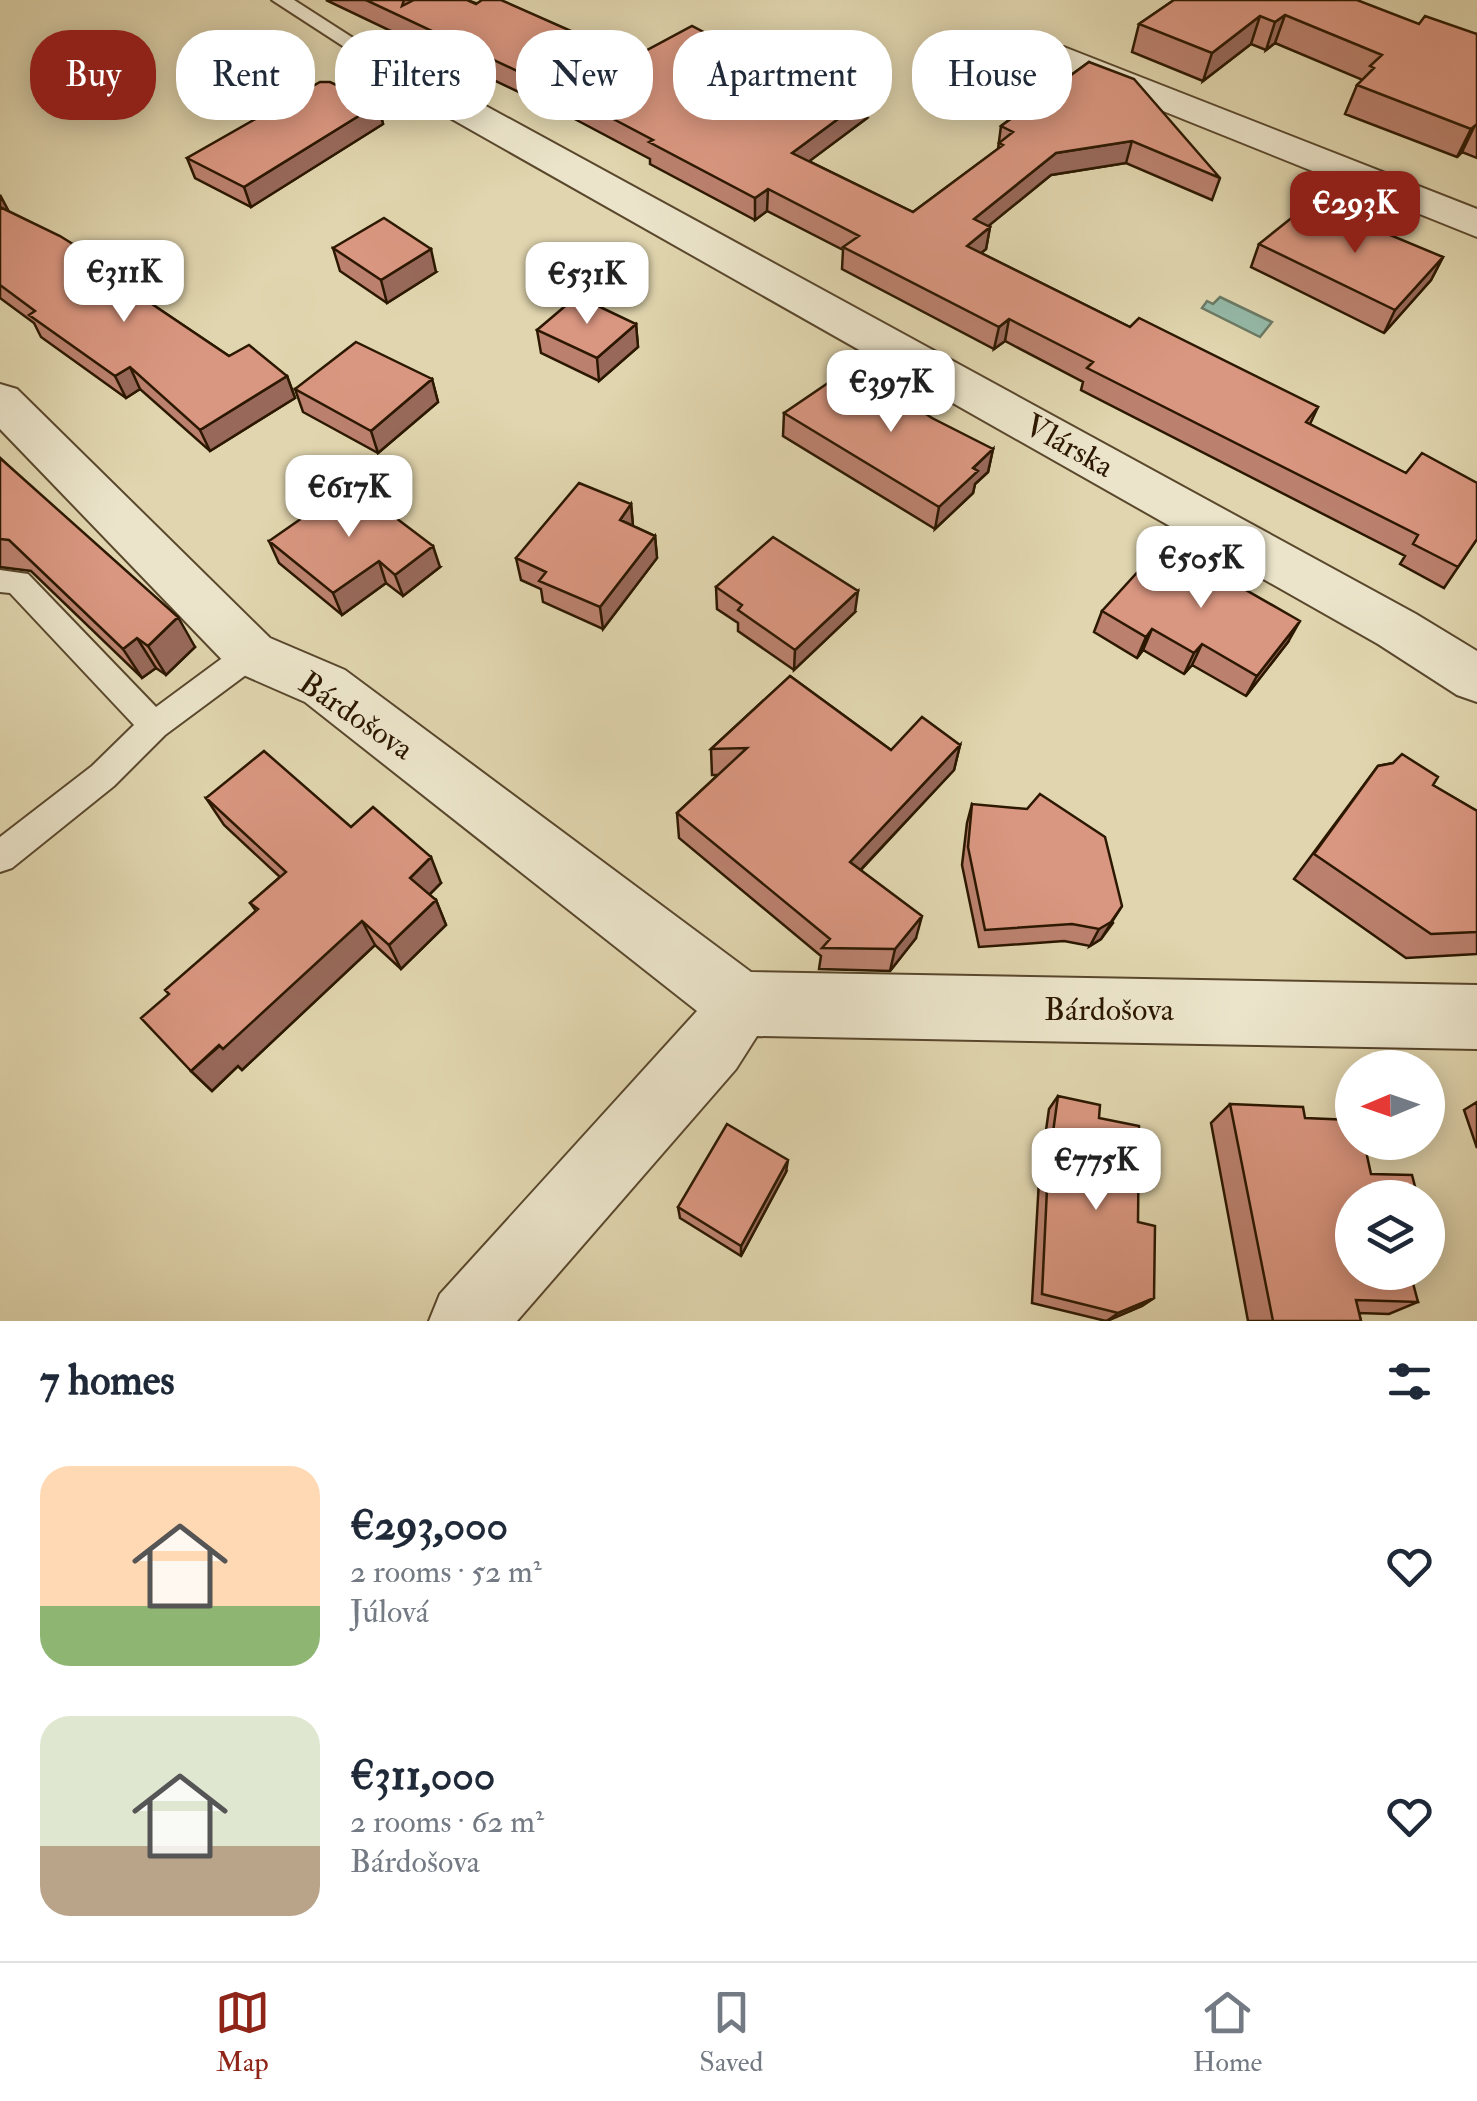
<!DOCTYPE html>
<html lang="en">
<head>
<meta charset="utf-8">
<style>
  body { margin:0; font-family:"IM FELL Double Pica",serif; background:#f6f6f7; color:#1f2937; height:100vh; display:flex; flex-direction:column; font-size:38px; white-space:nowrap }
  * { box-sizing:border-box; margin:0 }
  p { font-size:32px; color:#747a83 }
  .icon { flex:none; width:55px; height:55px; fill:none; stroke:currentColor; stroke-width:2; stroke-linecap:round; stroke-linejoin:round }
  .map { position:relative; height:1321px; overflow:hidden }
  .sheet { display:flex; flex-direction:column; background:#fff; flex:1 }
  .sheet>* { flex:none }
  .guide { position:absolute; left:30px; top:30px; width:1418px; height:90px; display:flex; gap:20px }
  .needle { width:65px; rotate:268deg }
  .buttons { position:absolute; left:1335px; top:1050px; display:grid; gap:20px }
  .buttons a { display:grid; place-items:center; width:110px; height:110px; border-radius:50%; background:#fff; box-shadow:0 5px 25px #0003; font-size:50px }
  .price { position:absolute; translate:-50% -85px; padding:0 22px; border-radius:20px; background:#fff; color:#222; font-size:32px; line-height:65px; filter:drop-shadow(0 2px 5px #0008) }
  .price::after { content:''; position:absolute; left:50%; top:60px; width:30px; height:22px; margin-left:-15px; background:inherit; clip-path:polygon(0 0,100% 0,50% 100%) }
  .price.current { background:#8f2418; color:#fff }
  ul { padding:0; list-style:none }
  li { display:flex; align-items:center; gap:30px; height:250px; padding:0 40px }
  li span { display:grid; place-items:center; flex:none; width:280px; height:200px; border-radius:30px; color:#555 }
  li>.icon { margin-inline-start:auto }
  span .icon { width:120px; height:120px; fill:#fffc; stroke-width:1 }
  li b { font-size:42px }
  h2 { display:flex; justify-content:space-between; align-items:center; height:120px; padding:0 40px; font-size:42px }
  .chip { padding:0 35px; border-radius:40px; background:#fff; box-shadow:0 5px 25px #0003; font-size:35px; line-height:90px }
  .chip.current { background:#8f2418; color:#fff }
  .dock { display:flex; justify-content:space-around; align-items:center; height:140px; border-top:2px solid #e0e1e3; background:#fff; font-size:28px; color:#747a83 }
  .dock a { display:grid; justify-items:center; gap:5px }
  .dock .current { color:#8f2418 }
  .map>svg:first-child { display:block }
  .water { fill:#94b9a7; stroke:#6a7964; stroke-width:2.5 }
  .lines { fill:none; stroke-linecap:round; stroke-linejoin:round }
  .service-casing { stroke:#59472c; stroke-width:4 }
  .minor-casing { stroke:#59472c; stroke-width:4 }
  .service { fill:#ebe4ca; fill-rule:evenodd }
  .minor { fill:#ebe4ca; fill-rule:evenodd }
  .wall { fill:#bb816e; stroke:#2c1800; stroke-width:2.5 }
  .shaded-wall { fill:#98695a; stroke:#2c1800; stroke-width:2.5 }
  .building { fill:#d99680; stroke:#2c1800; stroke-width:2.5 }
  .labels { text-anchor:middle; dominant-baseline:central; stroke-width:10; stroke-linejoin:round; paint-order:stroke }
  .street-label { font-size:32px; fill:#2c1800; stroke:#ebe4ca }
</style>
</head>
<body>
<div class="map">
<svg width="1477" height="1321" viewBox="0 0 1477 1321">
  <rect width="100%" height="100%" fill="#e0d5ae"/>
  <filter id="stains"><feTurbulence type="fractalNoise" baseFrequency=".002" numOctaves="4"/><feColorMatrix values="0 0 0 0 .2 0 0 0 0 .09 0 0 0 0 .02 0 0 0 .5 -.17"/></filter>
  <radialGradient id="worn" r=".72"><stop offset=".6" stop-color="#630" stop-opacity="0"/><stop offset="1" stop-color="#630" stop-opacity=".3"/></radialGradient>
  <path class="water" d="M1220,297L1272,322L1260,337L1202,308L1207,301L1213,304Z"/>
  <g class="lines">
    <g class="service-casing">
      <path id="service" d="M272,0H294L406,72L403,76H389Z
        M0,570L28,574L156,707L240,645L251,642L262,645L266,654L262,663L165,735L114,786L12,868L0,872V837L92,766L134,725L10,593L0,592Z"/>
    </g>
    <g class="minor-casing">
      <path id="minor" d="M1064,47L1477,209V237L1051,66L1046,58L1051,50Z
        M396,61L409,64L1416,614L1477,651V702L1457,695L1378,644L383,80L378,72L383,64Z
        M0,384L17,389L270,638L345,670L751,972L1477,985V1049L757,1036L736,1069L517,1321H429L440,1294L697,1011L305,702L232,670L0,429Z"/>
    </g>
    <use href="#service" class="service"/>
    <use href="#minor" class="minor"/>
  </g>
  <path class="wall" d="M326,0H467L632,58L867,118L809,161L913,212L998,149L1001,126L1089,62L1220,178L1212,200L1126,163L1051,175L988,226L990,227L986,249L981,253L1130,327L1318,407L1310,424L1477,539L1444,588L1400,564L1405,556L1081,390L1083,382L1005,341L994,349L842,269L843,250L767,211L755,220L650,164V159L569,116Z
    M1174,0L1419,24L1477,34V158L1462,152L1457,157L1345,114L1357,85L1363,80L1275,43L1266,50L1251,44L1203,81L1132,52L1139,24Z
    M378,104L383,124L251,207L195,178L187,158Z
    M0,195L9,212L122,284L229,356L287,376L295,398L210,451L140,389L126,398L41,337L34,323L0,298Z
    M1324,224L1443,257L1431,280L1384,333L1251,267L1259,244Z
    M333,248L436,272L387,303L340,271Z
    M636,324L638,347L599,381L541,353L537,330Z
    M432,379L438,402L378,453L303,412L295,389Z
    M784,413L993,449L988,472L975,484L973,493L935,529L783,436Z
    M0,458L195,647L166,675L156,668L142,678L31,571L0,567Z
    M631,504L633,526L655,536L657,558L603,629L543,602L541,589L521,580L516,558Z
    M269,541L440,567L403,596L386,583L342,615L279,563Z
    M716,587L855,612L794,670L738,631V623L717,609Z
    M1102,611L1288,642L1246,696L1192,665L1184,674L1143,650L1137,658L1094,632Z
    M790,676L891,750L960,745L954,770L861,870L916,938L890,971L819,969L821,956L679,838L677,813L718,775H712L711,749Z
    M1393,763L1477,811V954L1406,958L1294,879L1378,766Z
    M206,798L351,827L441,883L429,895L436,900L446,925L401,969L375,945L242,1070L238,1066L212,1091L191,1071L169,994L256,911L250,903L280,877L224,825Z
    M972,804L1113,923L1101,939L1090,946L1064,941L979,947L962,865L967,823Z
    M1058,1096L1099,1118L1138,1222L1154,1298L1142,1306L1106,1321L1032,1303L1039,1180L1049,1109Z
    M1477,1102V1148L1464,1110Z
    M1230,1104L1305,1118L1418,1302L1389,1314L1359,1313L1361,1321H1248L1211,1123Z
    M786,1172L741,1256L680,1218L678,1207Z"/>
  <path class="shaded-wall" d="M1285,15L1275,43L1266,50L1275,22Z
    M1260,16L1251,44L1203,81L1212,53Z
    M869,96L867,118L791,175L792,153Z
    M378,104L383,124L251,207L244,187Z
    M1476,123L1462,152L1457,157L1471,129Z
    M1132,141L1126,163L1051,175L970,241L974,219L1056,153Z
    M768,189L767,211L755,220V198Z
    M0,195L9,212L0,217Z
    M990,227L986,249L963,268L967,246Z
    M431,249L436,272L387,303L381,280Z
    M1443,257L1431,280L1384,333L1395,310Z
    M116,271L126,293L109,275Z
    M1009,319L1005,341L994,349L999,327Z
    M636,324L638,347L599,381L597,358Z
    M130,367L140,389L126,398L115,376Z
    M287,376L295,398L210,451L200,430Z
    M432,379L438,402L378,453L371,431Z
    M993,449L988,472L975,484L973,493L935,529L939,507L973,468Z
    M631,504L633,526L620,520Z
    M655,536L657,558L603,629L600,607Z
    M433,546L440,567L403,596L395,575Z
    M379,561L386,583L342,615L333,593Z
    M858,591L855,612L794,670L795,650Z
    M178,617L195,647L166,675L148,646Z
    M1300,621L1288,642L1246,696L1257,676Z
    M1152,629L1143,650L1137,658L1146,637Z
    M137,638L156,668L142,678L123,649Z
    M1202,644L1192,665L1184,674L1194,653Z
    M960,745L954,770L846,885L850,862Z
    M431,857L441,883L421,903L410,878Z
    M436,900L446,925L401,969L389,945Z
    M1122,906L1101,939L1090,946L1099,929Z
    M922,916L916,938L890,971L895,949Z
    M362,921L375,945L242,1070L238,1066L212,1091L191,1071Z
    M788,1160L786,1172L741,1256V1246Z
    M1154,1298L1142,1306L1107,1321L1118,1313Z"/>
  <path class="building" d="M366,0H404L402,6L414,0H467L476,4L482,0H501L632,58L692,26L738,50L745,45L869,96L792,153L913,212L1003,145L999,143L1013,132L1001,126L1089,62L1134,79L1220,178L1132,141L1056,153L974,219L990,227L967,246L1130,327L1139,318L1318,407L1306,422L1406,473L1422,453L1477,483V539L1458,567L1413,544L1418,535L1087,368L1093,362L1009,319L999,327L843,247L859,236L768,189L755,198L649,142L653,140L566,94Z
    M1174,0H1357L1419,24L1425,16L1477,34V124L1471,129L1357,85L1374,68L1370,66L1382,55L1285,15L1275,22L1260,16L1212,53L1139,24Z
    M320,82H330L378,104L244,187L187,158Z
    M0,207L60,236L116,271L109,275L229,356L249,345L287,376L200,430L130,367L115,376L29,315L35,311L0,285Z
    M1299,212L1324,224L1335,212L1443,257L1395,310L1259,244Z
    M384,218L431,249L381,280L333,248Z
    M577,296L636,324L597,358L537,330Z
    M356,342L432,379L371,431L295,389Z
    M853,366L932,418L993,449L973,468L978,471L939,507L784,413Z
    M0,458L178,617L148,646L137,638L123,649L9,540L0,539Z
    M579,483L631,504L620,520L655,536L600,607L539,581L546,572L516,558Z
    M351,484L433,546L395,575L379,561L333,593L269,541Z
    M773,537L858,591L795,650L738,610L742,605L716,587Z
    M1164,543L1300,621L1257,676L1202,644L1194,653L1152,629L1146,637L1102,611Z
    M790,676L891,750L922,717L960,745L850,862L922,916L895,949L822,948L830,939L677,813L747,748L711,749Z
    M264,751L351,827L373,807L431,857L410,878L436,900L389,945L362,921L223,1049L219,1045L191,1071L141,1018L169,994L165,990L258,909L250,903L286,872L206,798Z
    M1402,754L1438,777L1433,785L1477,811V932L1431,934L1314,854L1378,766L1393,763Z
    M1040,794L1105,837L1122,906L1111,922L1099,929L1072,924L985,930L968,847L972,804L1027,809Z
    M1058,1096L1100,1105L1099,1118L1139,1126L1138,1222L1155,1226L1154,1298L1118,1313L1042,1294L1048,1168Z
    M1230,1104L1303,1107L1305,1118L1352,1120V1142H1364L1371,1174L1412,1175L1418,1198H1352V1272H1410L1418,1302L1356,1300L1361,1321H1273Z
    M727,1124L788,1160L741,1246L678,1207Z"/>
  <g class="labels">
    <g class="street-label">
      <text transform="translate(1069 446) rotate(29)">Vlárska</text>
      <text transform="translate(356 716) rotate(34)">Bárdošova</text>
      <text x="1109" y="1010">Bárdošova</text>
    </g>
  </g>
  <rect width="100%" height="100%" filter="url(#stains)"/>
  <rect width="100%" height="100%" fill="url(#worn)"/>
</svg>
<div class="buttons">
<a><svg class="needle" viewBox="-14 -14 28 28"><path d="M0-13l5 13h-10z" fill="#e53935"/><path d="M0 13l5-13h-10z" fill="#747a83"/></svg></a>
<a><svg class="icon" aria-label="layers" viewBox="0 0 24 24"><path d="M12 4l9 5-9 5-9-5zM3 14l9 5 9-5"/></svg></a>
</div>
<b class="price current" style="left:1355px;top:256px">€293K</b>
<b class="price" style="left:124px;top:325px">€311K</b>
<b class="price" style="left:587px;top:327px">€531K</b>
<b class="price" style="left:891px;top:435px">€397K</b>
<b class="price" style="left:349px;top:540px">€617K</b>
<b class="price" style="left:1201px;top:611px">€505K</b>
<b class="price" style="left:1096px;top:1213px">€775K</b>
<div class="guide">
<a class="chip current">Buy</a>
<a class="chip">Rent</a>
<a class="chip">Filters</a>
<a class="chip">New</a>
<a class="chip">Apartment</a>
<a class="chip">House</a>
</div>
</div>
<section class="sheet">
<h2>7 homes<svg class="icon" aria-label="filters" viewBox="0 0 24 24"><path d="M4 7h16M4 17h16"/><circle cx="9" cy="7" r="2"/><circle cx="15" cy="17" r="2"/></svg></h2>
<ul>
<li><span style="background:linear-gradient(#ffd9b3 70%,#8fb573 0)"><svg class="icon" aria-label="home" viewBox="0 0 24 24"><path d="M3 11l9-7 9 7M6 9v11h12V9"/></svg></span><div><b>€293,000</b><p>2 rooms · 52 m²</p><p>Júlová</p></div><svg class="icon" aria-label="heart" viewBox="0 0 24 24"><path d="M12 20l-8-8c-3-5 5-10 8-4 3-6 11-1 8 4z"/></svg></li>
<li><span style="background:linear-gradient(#dfe7d0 65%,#b9a48a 0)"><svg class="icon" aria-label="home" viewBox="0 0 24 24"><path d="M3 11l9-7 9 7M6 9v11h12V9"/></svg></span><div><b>€311,000</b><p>2 rooms · 62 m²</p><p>Bárdošova</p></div><svg class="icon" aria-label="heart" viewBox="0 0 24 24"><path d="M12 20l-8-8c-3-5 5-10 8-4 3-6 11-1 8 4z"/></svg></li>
</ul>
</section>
<nav class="dock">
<a class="current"><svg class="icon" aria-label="map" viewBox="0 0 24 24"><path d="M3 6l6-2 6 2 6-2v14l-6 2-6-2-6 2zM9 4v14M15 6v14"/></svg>Map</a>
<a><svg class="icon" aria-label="saved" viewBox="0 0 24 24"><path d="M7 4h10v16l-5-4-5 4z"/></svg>Saved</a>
<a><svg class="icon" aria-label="home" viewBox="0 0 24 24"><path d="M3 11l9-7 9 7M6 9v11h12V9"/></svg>Home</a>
</nav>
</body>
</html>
